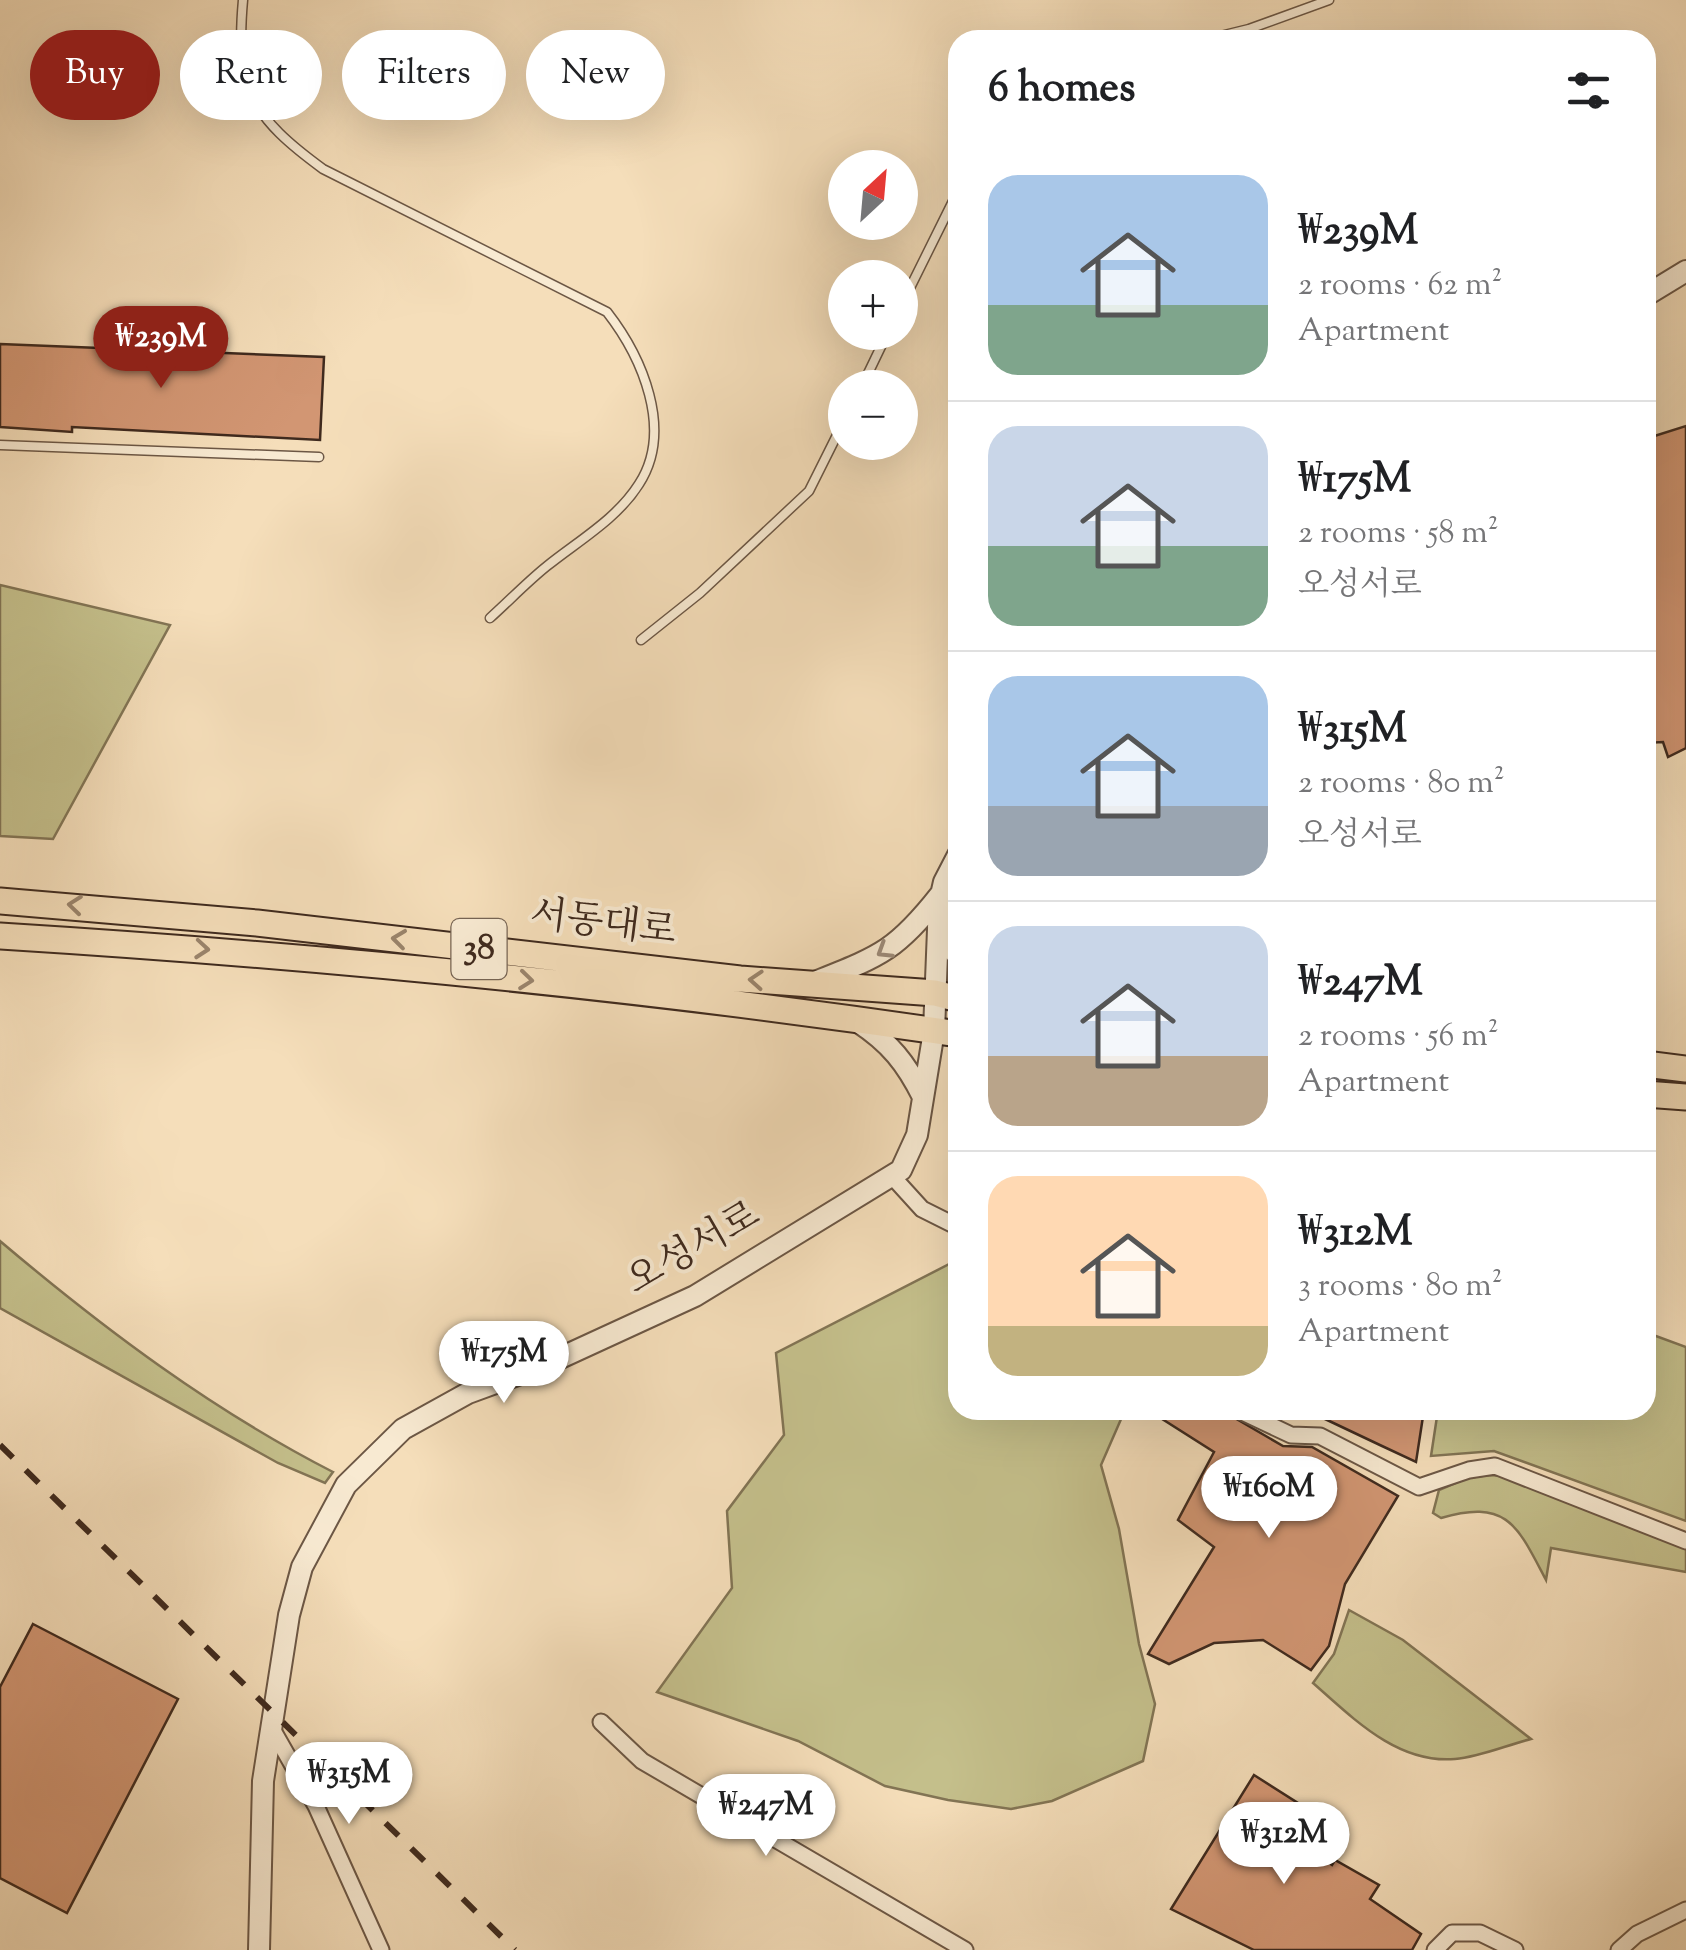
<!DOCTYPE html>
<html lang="en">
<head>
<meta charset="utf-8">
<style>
  body { margin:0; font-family:"Sorts Mill Goudy","Noto Serif KR",serif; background:#f2f2f2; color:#202124; height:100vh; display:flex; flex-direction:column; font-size:38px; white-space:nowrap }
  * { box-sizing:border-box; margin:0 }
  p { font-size:32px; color:#757577 }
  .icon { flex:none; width:55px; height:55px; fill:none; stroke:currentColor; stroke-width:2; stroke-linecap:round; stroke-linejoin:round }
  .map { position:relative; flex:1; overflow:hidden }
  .drawer { position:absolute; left:948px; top:30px; width:708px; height:1390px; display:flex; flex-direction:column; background:#fff; border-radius:30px; box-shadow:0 10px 40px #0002 }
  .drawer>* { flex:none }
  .top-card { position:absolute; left:30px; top:30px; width:768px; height:90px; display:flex; gap:20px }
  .needle { width:65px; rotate:26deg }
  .controls { position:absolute; left:828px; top:150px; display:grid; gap:20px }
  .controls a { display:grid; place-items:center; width:90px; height:90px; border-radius:50%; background:#fff; box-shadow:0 10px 40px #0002; font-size:50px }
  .price { position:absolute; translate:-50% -85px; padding:0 22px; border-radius:35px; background:#fff; color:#222; font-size:32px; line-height:65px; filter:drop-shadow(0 2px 5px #0008) }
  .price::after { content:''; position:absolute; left:50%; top:60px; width:30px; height:22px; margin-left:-15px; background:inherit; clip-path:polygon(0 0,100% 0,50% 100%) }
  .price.on { background:#8f2418; color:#fff }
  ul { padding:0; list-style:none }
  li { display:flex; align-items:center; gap:30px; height:250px; padding:0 40px }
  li+li { border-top:2px solid #e0e0e0 }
  li span { display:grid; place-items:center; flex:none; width:280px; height:200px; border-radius:30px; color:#555 }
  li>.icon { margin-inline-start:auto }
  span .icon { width:120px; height:120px; fill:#fffc; stroke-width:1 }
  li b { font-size:42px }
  h2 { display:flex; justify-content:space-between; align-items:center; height:120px; padding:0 40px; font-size:42px }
  .tag { padding:0 35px; border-radius:45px; background:#fff; box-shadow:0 10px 40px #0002; font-size:35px; line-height:90px }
  .tag.on { background:#8f2418; color:#fff }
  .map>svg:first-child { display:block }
  .green { fill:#c4bf8b; stroke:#827454; stroke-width:2.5 }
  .building { fill:#d29673; stroke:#3f2a1e; stroke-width:2.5 }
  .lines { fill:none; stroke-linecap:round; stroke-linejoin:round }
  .service-casing { stroke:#6c5745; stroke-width:11 }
  .minor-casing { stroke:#6c5745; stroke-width:19 }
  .tertiary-casing { stroke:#6c5745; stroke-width:24 }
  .primary-casing { stroke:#3f2a1e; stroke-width:29 }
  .service { stroke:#f8ead2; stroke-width:8 }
  .minor { stroke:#f8ead2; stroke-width:15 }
  .tertiary { stroke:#f8ead2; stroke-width:20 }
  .primary { stroke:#f5deba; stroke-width:25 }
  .rail { stroke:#3f2a1e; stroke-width:6; stroke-dasharray:18 18; stroke-linecap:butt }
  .oneway { stroke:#9a846c }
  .oneway2 { stroke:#9c8a78 }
  .labels { text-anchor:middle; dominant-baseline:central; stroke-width:8; stroke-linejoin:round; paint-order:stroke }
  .shield { fill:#f8ead2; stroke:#766454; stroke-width:2.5 }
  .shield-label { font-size:35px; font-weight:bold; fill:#3f2a1e }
  .street-label { font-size:38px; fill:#3f2a1e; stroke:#f8ead2 }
</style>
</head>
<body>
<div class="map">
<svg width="1686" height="1950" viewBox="0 0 1686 1950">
  <rect width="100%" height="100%" fill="#f5deba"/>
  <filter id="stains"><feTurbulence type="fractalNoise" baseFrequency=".002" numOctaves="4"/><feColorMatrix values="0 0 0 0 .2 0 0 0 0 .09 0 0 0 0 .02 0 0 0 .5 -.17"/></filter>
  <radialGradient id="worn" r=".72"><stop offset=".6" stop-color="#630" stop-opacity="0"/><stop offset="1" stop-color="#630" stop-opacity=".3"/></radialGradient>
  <path class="green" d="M0,585L170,625L53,839L0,836Z
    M0,1241C104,1329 212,1410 333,1472L325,1483L278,1463L0,1308Z
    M957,1260L958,1410H1125L1101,1465L1119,1529L1139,1644L1155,1704L1143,1761L1052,1801L1011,1809L948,1800L885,1786L798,1741L657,1692L732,1588L727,1511L784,1435L776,1353Z
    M1645,1332L1686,1347V1521L1494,1451L1431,1456L1438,1410H1645Z
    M1489,1475L1515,1477L1686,1546V1572L1551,1548L1546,1580C1518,1527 1508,1498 1441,1518L1433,1513L1439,1490L1467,1478Z
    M1349,1610L1403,1640L1531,1739C1507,1745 1480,1757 1455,1759C1397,1764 1353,1718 1313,1683L1334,1654Z"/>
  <path class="building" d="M0,344L324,357L320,440L72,427V432L0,427Z
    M1686,426V748L1668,757L1663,742L1645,743V439Z
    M1148,1410H1221L1283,1446L1312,1447L1398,1496L1345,1584L1329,1646L1311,1670L1263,1640L1214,1643L1169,1664L1148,1654L1214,1547L1178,1520L1214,1452Z
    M1306,1410H1424L1416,1462L1382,1446Z
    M33,1624L178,1699L67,1913L0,1878V1687Z
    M1254,1775L1301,1805L1285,1831L1332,1865L1335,1860L1379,1885L1370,1899L1421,1934L1412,1950H1254L1171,1909Z"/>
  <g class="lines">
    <g class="service-casing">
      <path id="service" d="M243,0C235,89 252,117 323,169L607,312C642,357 674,430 639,484C617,519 578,541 547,566C527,582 509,601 490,618
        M1204,40L1249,29L1329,0
        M900,308L958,191
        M861,388L888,332
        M0,445L319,457
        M641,640L700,593L809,491L845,419"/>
    </g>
    <g class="minor-casing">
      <path id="minor" d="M892,1176L922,1209L958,1227
        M1238,1410L1291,1435L1320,1436L1419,1487L1469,1470L1495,1466L1686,1541
        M601,1722L642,1761L965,1950
        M271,1727L316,1806L381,1950
        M1435,1950L1452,1933H1480L1515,1950
        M1619,1950L1637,1934L1686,1910"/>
    </g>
    <g class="tertiary-casing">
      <path id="tertiary" d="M1645,296L1686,271
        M938,927L958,957
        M815,982C880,956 896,951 940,895
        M858,1022C890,1043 906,1063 923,1097
        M259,1950L263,1781L289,1615L302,1567L346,1485L403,1429L468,1393L545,1365L695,1296L901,1170L917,1135L934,1031L939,904L944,882L958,855"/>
    </g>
    <g class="primary-casing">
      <path id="primary" d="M0,901L257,923L740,979L935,993L958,999
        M0,936C320,956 640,987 958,1034
        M1645,1064L1686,1069
        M1645,1094L1686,1097"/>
    </g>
    <use href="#service" class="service"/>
    <use href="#minor" class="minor"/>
    <use href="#tertiary" class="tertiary"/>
    <use href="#primary" class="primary"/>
    <path class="rail" d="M0,1445L515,1950"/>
  </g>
  <defs><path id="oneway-chevron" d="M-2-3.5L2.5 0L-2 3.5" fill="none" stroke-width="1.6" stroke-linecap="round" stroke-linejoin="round" transform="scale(2.5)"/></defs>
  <g class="oneway">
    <use href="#oneway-chevron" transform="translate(75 905) rotate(-174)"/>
    <use href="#oneway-chevron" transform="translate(399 939) rotate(-173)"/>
    <use href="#oneway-chevron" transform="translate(202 949) rotate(5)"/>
    <use href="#oneway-chevron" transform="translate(526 980) rotate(6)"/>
    <use href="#oneway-chevron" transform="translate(756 980) rotate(-176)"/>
  </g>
  <use class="oneway2" href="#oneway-chevron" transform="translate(884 951) rotate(148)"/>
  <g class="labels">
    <rect class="shield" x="451.5" y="919" width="55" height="60" rx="8"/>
    <g class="shield-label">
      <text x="479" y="949">38</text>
    </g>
    <g class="street-label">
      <text transform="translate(603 925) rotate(7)">서동대로</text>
      <text transform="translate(694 1250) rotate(-30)">오성서로</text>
    </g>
  </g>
  <rect width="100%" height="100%" filter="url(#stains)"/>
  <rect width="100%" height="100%" fill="url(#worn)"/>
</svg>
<div class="controls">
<a><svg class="needle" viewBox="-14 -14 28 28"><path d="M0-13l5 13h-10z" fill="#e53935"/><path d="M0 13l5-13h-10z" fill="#757577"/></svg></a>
<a>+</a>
<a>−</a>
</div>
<b class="price on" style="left:161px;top:391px">₩239M</b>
<b class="price" style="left:504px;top:1406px">₩175M</b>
<b class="price" style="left:1269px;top:1541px">₩160M</b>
<b class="price" style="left:349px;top:1827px">₩315M</b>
<b class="price" style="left:766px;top:1859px">₩247M</b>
<b class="price" style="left:1284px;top:1887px">₩312M</b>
<div class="top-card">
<a class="tag on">Buy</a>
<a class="tag">Rent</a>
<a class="tag">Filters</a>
<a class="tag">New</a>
</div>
<section class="drawer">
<h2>6 homes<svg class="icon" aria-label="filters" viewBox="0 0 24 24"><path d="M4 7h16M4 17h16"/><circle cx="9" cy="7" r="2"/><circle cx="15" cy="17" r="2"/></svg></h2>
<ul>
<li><span style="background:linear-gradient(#a9c7e8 65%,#7fa58c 0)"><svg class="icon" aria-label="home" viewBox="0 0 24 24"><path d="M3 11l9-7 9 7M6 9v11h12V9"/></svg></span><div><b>₩239M</b><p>2 rooms · 62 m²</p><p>Apartment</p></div></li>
<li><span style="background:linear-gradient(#c9d6e8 60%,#7fa58c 0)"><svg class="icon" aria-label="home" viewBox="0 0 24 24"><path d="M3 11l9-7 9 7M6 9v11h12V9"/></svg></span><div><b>₩175M</b><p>2 rooms · 58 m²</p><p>오성서로</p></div></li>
<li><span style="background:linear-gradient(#a9c7e8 65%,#9aa5b1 0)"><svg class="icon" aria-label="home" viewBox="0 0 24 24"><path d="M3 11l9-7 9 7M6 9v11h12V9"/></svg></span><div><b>₩315M</b><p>2 rooms · 80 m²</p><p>오성서로</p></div></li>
<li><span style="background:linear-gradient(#c9d6e8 65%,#b9a48a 0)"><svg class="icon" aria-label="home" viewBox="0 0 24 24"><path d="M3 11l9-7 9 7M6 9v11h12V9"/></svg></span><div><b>₩247M</b><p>2 rooms · 56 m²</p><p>Apartment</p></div></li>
<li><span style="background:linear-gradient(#ffd9b3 75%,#c2b280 0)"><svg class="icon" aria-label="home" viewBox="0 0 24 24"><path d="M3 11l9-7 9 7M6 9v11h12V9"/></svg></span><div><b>₩312M</b><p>3 rooms · 80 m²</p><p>Apartment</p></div></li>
</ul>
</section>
</div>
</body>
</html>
